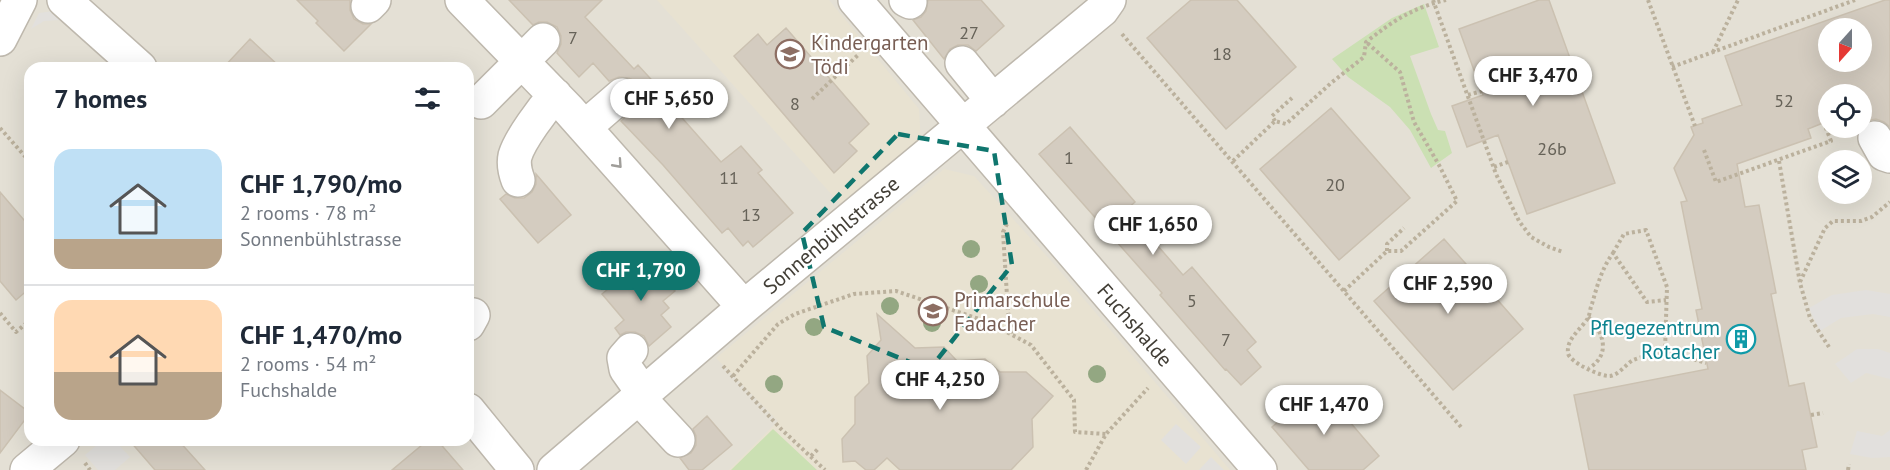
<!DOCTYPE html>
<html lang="en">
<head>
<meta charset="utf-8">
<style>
  body { margin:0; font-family:"PT Sans",sans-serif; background:#f2f2f3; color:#1f2937; height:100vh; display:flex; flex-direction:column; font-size:22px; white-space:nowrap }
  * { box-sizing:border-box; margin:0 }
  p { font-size:20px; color:#747a83 }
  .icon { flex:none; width:33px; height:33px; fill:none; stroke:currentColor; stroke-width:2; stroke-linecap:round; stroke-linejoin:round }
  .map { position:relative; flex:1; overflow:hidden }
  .details { position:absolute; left:24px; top:62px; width:450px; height:384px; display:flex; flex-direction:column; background:#fff; border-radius:18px; box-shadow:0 6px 24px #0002 }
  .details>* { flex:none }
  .needle { width:39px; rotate:201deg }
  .fabs { position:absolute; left:1818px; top:18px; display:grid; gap:12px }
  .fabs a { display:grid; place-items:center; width:54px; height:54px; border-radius:50%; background:#fff; box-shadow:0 6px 24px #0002; font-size:30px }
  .price { position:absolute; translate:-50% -51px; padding:0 14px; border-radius:21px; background:#fff; color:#222; font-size:20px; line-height:39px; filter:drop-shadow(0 2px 3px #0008) }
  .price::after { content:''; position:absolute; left:50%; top:36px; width:18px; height:14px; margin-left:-9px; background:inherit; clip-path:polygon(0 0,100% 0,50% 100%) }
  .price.selected { background:#0f766e; color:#fff }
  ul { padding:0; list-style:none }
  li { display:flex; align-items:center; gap:18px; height:150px; padding:0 30px }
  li+li { border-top:2px solid #e0e1e3 }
  li span { display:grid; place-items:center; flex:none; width:168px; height:120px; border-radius:18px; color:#555 }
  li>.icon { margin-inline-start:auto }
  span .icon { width:72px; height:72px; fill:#fffc; stroke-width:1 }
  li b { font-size:26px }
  h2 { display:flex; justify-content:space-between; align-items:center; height:72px; padding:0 30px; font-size:26px }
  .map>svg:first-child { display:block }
  .residential { fill:#e4e0d5; fill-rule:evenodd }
  .education { fill:#e8e2d1 }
  .green { fill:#cbe0b3 }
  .parking { fill:#e2e0dd }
  .building { fill:#d4ccc0; stroke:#cbc1b1; stroke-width:1.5; fill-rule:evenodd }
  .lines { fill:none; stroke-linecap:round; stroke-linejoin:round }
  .minor-casing { stroke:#beb8ad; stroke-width:36 }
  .path { stroke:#bbb19d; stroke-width:4; stroke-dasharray:3 3; stroke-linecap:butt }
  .minor { stroke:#fff; stroke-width:33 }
  .tree { fill:#93a782 }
  .oneway { stroke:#a09e9a }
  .marked { fill:none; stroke:#0f766e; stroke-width:4.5; stroke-dasharray:12 8; stroke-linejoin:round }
  .labels { text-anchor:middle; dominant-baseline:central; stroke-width:4.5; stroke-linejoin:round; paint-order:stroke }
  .number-label { font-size:18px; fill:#666258 }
  .education-label { font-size:21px; fill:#785e54; stroke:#fff; text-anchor:start }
  .street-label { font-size:21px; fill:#423e36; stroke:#fff }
  .culture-label { font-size:21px; fill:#0d838f; stroke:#fff; text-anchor:end }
</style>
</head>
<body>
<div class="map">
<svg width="1890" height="470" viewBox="0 0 1890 470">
  <rect width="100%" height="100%" fill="#f1eee6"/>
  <path class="residential" d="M0,0H1890V470H0ZM1828,28H1862V62H1828ZM30,68H468V440H30ZM1828,94H1862V128H1828ZM1828,160H1862V194H1828Z"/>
  <path class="education" d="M657,0H829L919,109L921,144L842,206Z
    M944,169L974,176L1053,263L1230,470H729L778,421L716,358Z"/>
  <path class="green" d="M1424,4L1439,47L1410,56L1431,114L1438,130L1445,131L1452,153L1431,168L1410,130L1390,107L1348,77L1332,59L1392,18Z
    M773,429L817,470H731Z"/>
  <path class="parking" d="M54,11L107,49L101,55L68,25L59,20L44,21L31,29L39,13Z
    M1866,290L1890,294V317L1873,314L1841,318L1820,331L1809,308L1832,295Z
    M1857,349H1878L1890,353V379L1866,373L1851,383L1835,364Z
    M1176,424L1201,447L1186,464L1161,440Z
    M1890,430V457L1872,458L1850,454L1857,431L1882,436Z
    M103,440H114L130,457L115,470H98L85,455Z
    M1211,457L1224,470H1199Z"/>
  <path class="building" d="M297,0H350V10L354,19L363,24H371L344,51L316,23L318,21Z
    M509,0H602L585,17L634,69L638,65L670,100L668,102L721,162L741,146L762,170L758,173L793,213L753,247L748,241L743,246L728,228L722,233L663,165L621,121L634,109L639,102L640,92L636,82L629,78L619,77L609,81L593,63L579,77L557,53L561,44V36L557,27L547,22H539L533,25Z
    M928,0H981L1004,26L976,51L968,45H958L950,49L944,59L913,20L921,17L926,11Z
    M1191,0H1237L1296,67L1226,129L1147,38Z
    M1539,0H1549L1615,183L1527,214L1498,135L1467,147L1452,106L1483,95L1459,29Z
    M1885,0H1890V127L1884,122L1876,119L1866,121L1862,126V94H1828V121L1808,129L1811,138L1737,164L1745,207L1759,205L1776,293L1771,294L1789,386L1804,383L1817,447L1802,450L1806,470H1589L1574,395L1708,369L1696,310L1702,309L1681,202L1687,201L1674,168L1694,135L1691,127L1703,123L1702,119L1742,105L1725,56ZM1828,28H1862V62H1828Z
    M786,28L869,124L849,143L857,151L834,173L734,56L758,34L767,45Z
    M250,39L281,68H223Z
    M1331,108L1410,198L1339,260L1260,169Z
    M1070,127L1135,202L1126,210L1164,253L1183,275L1192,267L1256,342L1247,350L1261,367L1241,385L1226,369L1225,370L1160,295L1162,293L1039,154Z
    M536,174L571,215L538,243L500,199L506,194L515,198H524L532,192L536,184Z
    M0,192L30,227V288L16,300L0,281Z
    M1444,239L1523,329L1453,390L1374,301Z
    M645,258L675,291L663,301L669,308L661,315L671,327L649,346L644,336L635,332H626L620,335L615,328L624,320L602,294Z
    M877,314L915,348L944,347L957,361L985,359L1000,372H1026L1053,396L1032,419L1033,447L1011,470H900L887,458L874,470H866L855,461L843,462L842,439L855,424V397L869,383L867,356L881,340Z
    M1319,386L1379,456L1363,470H1309L1272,427Z
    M0,390L30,413L0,453Z
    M707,416L732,445L702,470H689L680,458L691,453L696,445V436L693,429Z
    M129,440H178L205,470H155Z
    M428,440H437L463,470H392Z"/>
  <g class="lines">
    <g class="minor-casing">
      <path id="minor" d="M64,0L140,68
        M462,0L568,109L744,307
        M855,0L1260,470
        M906,0L910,2
        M368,6L374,0
        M0,39L20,0
        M962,63L993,101
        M481,102L543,40
        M585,127L622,95
        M1875,138L1884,154L1890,156
        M518,180C515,172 513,165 515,156C520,139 543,109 555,95
        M468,324L473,315
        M631,350L624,358L626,369L643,393
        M638,397L678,440
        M468,410L517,470
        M27,470L63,440
        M554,470L744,307L1102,10L1109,0"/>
    </g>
    <path class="path" d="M1433,0L1496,174L1519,221L1531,237L1549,247L1563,252
      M1648,0L1695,126
      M1122,34L1461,427
      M1713,52L1738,0
      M1672,67L1855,0
      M1468,95L1482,91
      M812,99L859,54
      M1275,121L1272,116L1292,98
      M0,128L30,162
      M1704,150L1716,182L1831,141L1824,123
      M1233,161L1275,121L1286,124L1331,83L1364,57L1366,42C1393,21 1412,8 1446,0
      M1779,161L1800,283L1810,318L1829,347
      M1494,167L1508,162
      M1007,224L1003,232L1008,312L1013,335
      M1387,251V244L1404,228
      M1613,253L1624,234L1646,230L1667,287L1665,351C1655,354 1643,356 1633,360C1625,365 1620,374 1610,376C1601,377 1569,362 1568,353C1566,339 1582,328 1588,318C1590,314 1590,308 1592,304C1597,286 1602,268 1613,253L1647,302L1666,300
      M1800,282L1825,228L1833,221H1861L1872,217L1890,202
      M1344,291L1387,251H1401L1457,201L1439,165L1414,122L1400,72L1366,42
      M0,313L16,332L30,320
      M1588,317C1604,332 1611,355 1589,368
      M1665,351L1706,363
      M723,366L780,428L825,470
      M733,376L778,324L795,314L854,294L896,291L988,322L1031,345L1074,400L1075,432L1106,434
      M1811,415L1823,413
      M811,456L818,449
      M85,463L90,470
      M1086,470L1106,434L1148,388
      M1848,470L1849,464"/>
    <use href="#minor" class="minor"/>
  </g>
  <g class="tree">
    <circle cx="971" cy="249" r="9"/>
    <circle cx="979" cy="284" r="9"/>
    <circle cx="890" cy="306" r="9"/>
    <circle cx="932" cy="323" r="9"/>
    <circle cx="814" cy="327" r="9"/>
    <circle cx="1097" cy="374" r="9"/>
    <circle cx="774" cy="384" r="9"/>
  </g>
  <defs><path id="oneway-chevron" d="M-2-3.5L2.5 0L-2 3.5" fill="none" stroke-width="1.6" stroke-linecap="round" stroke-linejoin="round" transform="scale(1.5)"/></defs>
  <use class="oneway" href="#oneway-chevron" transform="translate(618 164) rotate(48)"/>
  <path class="marked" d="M898,134L994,151L1012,265L929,370L824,327L802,233Z"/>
  <defs>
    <g id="school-ring" transform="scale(1.5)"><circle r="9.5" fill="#fff" stroke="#8d6e63" stroke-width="1.5"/><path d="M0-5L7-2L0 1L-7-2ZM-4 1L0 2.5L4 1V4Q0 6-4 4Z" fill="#8d6e63"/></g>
    <g id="building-ring" transform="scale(1.5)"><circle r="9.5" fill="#fff" stroke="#0f9aa8" stroke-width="1.5"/><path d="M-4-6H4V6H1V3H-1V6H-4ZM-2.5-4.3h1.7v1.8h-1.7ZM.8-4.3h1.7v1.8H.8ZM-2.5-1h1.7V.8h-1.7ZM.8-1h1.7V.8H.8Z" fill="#0f9aa8"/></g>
  </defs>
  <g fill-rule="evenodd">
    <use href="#school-ring" x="790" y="54"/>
    <use href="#school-ring" x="933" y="311"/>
    <use href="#building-ring" x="1741" y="339"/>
  </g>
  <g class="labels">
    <g class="number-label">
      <text x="969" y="32">27</text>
      <text x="573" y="37">7</text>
      <text x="1222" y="53">18</text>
      <text x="1784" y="100">52</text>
      <text x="795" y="103">8</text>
      <text x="1552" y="148">26b</text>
      <text x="1069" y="157">1</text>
      <text x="729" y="177">11</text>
      <text x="1335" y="184">20</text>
      <text x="751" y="214">13</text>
      <text x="1192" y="300">5</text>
      <text x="1226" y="339">7</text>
    </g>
    <g class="education-label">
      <text x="811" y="42">Kindergarten<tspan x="811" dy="24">Tödi</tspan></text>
      <text x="954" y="299">Primarschule<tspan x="954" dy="24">Fadacher</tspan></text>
    </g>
    <g class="street-label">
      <text transform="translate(831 235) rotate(-40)">Sonnenbühlstrasse</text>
      <text transform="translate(1135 325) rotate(49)">Fuchshalde</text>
    </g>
    <g class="culture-label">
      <text x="1720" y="327">Pflegezentrum<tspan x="1720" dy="24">Rotacher</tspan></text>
    </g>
  </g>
</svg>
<div class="fabs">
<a><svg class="needle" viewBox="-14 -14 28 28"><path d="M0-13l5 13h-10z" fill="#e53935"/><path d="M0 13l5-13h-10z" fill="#747a83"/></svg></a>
<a><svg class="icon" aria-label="locate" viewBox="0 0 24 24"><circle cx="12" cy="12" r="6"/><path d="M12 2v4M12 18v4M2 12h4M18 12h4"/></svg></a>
<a><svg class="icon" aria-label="layers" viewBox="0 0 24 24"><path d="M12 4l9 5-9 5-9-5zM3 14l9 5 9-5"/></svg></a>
</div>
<b class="price" style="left:1533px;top:107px">CHF 3,470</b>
<b class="price" style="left:669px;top:130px">CHF 5,650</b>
<b class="price" style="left:1153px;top:256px">CHF 1,650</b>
<b class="price selected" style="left:641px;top:302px">CHF 1,790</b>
<b class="price" style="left:1448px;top:315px">CHF 2,590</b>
<b class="price" style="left:940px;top:411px">CHF 4,250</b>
<b class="price" style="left:1324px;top:436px">CHF 1,470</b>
<section class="details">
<h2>7 homes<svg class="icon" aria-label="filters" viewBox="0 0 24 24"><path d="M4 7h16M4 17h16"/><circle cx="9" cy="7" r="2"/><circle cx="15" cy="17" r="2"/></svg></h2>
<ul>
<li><span style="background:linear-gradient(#bfe0f5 75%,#b9a48a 0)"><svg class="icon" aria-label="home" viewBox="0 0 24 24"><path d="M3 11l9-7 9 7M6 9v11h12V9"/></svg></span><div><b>CHF 1,790/mo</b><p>2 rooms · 78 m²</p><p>Sonnenbühlstrasse</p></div></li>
<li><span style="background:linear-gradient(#ffd9b3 60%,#b9a48a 0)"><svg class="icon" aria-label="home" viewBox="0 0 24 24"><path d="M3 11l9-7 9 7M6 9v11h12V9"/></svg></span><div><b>CHF 1,470/mo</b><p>2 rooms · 54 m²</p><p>Fuchshalde</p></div></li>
</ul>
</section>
</div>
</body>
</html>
